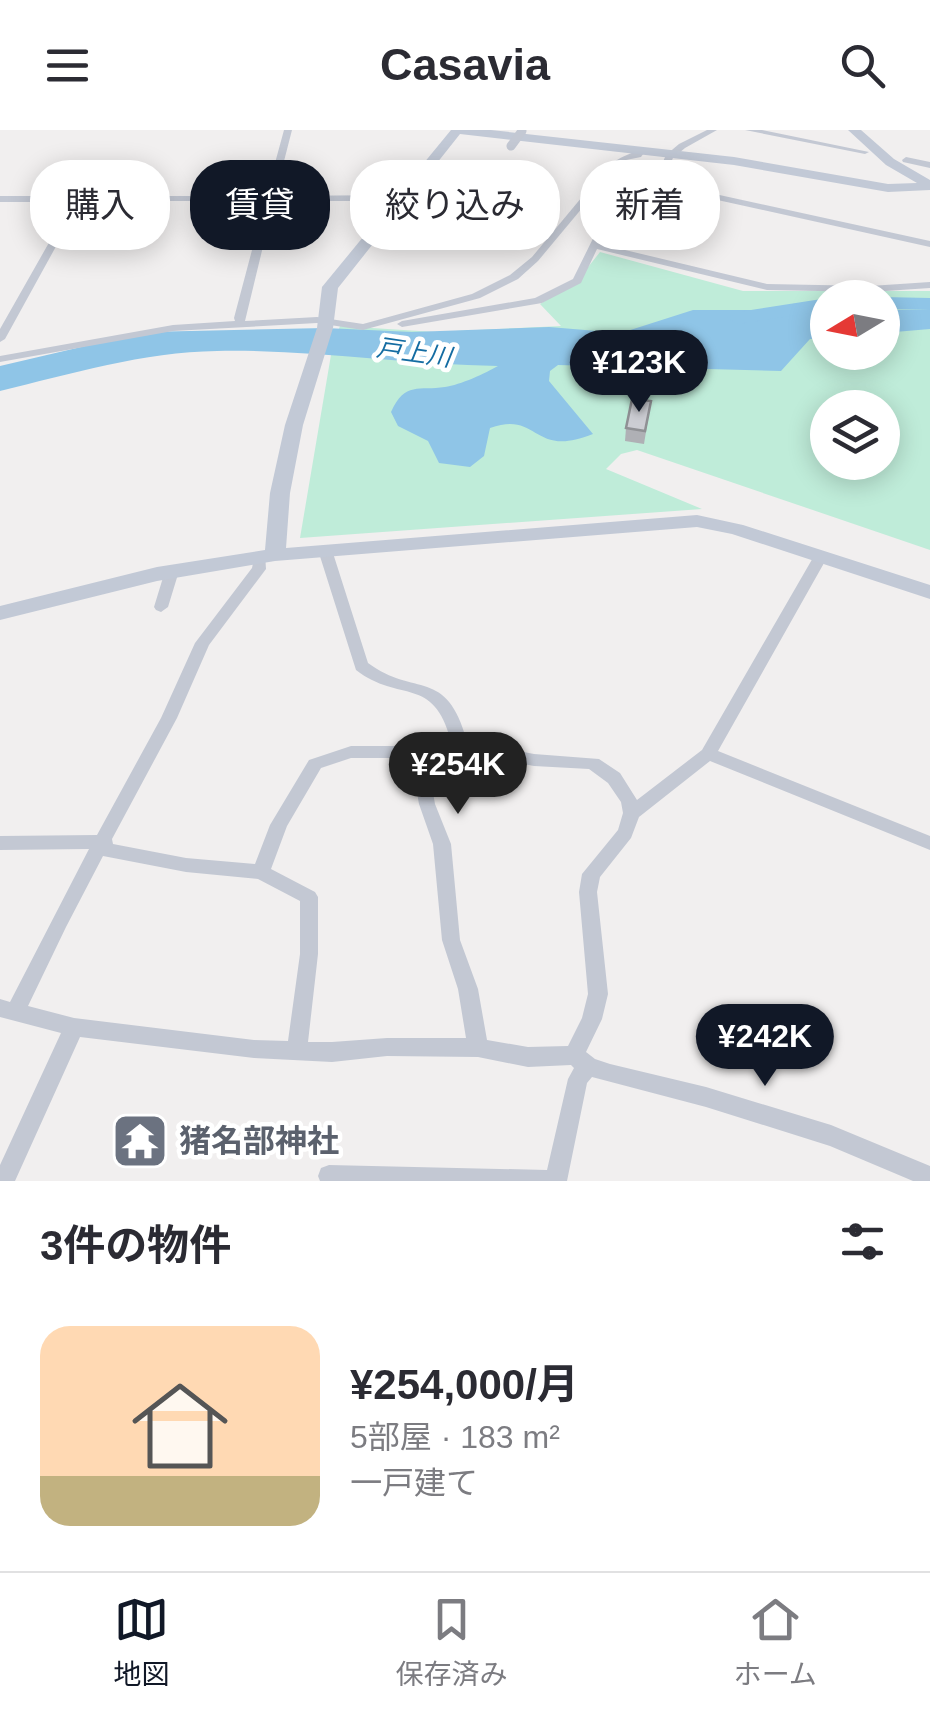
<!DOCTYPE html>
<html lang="ja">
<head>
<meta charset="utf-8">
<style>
  body { margin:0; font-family:Arial,"Noto Sans JP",sans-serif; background:#f2f2f3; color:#2b2b33; height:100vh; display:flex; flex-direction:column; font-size:38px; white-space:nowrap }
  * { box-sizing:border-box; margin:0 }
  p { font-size:32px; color:#7c7c81 }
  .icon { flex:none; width:55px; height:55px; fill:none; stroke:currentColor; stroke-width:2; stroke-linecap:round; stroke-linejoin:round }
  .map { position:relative; height:1051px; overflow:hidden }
  .panel { display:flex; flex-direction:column; background:#fff; flex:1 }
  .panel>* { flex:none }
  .guide { position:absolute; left:30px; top:30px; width:870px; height:90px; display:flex; gap:20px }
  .needle { width:65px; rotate:260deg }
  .controls { position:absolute; left:810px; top:150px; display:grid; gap:20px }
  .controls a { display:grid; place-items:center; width:90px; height:90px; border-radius:50%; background:#fff; box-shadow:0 5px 25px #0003; font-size:50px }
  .price { position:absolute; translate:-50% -85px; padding:0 22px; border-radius:35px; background:#111827; color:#fff; font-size:32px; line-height:65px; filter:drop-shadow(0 2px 5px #0008) }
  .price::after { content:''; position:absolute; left:50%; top:60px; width:30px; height:22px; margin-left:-15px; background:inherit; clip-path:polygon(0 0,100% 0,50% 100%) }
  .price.selected { background:#222; color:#fff }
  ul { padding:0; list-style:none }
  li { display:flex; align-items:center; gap:30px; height:250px; padding:0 40px }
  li+li { border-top:2px solid #e1e1e2 }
  li span { display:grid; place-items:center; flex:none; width:280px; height:200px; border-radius:30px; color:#555 }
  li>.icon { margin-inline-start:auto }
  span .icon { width:120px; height:120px; fill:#fffc; stroke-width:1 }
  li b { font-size:42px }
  h2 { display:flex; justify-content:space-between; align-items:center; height:120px; padding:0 40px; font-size:42px }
  .tag { padding:0 35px; border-radius:40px; background:#fff; box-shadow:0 5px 25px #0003; font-size:35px; line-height:90px }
  .tag.selected { background:#111827; color:#fff }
  header { display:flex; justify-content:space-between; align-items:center; height:130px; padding:0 40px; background:#fff; font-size:45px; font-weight:700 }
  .menu { display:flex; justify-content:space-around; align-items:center; height:140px; border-top:2px solid #e1e1e2; background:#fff; font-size:28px; color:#7c7c81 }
  .menu a { display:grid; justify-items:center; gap:5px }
  .menu .selected { color:#111827 }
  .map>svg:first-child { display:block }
  .green { fill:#bfecd9; fill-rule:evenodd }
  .water { fill:#8fc5e7 }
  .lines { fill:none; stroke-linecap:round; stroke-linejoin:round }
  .river { fill:#8fc5e7; fill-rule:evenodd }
  .street { fill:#c3c8d3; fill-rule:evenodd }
  .secondary { fill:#c2c9d6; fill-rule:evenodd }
  .street-bridge { stroke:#c3c8d3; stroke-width:9 }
  .wall { fill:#afb0b5 }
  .building { fill:#cccdd3; stroke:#8f9094; stroke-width:2.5 }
  .labels { text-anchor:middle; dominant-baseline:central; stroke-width:9; stroke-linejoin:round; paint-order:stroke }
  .far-water-label { font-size:25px; font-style:italic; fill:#146ca2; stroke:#fff }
  .near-worship-label { font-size:32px; font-weight:bold; fill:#5b616d; stroke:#fff; text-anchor:start }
</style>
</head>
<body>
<header><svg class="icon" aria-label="menu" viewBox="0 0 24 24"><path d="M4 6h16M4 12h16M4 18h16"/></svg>Casavia<svg class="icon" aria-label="search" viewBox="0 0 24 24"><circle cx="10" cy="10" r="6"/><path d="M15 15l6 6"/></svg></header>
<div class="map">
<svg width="930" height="1051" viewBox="0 0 930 1051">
  <rect width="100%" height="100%" fill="#f1efef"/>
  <path class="green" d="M600,122L743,161H930V420L637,320L621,324L606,339L702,379L300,408L332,219L340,196L435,202L561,196L540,174L577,151ZM828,168H882V222H828ZM828,278H882V332H828Z"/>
  <path class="water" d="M693,180H827V207L810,209L781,241L558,235L550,241L549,251L593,304C532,329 539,280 490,298L484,326L470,337L439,333L428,311L398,296L391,282C405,251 419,261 445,257C460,255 486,243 498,236C404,235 311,219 217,221C144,222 70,244 0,261V236L145,202L325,198L412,202L549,197L621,203Z
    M882,180H930V199L883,203Z"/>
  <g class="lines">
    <path class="river" d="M882,167L930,168V180L882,179Z
      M828,168V180L738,194L727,188L738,182Z"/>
    <path class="street" d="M284,0H292L275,66L399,65L403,68L399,71H274L245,191L317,187L363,194L472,164L510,145L532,127L607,37C620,26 629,25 642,18L646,20L641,27L626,30L613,41L538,131L518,149L480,168L363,200L317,193L173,201L0,232V226L173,195L235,191L234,188L265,71H81L5,209L0,212V199L72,72H0V66H266Z
      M707,0H717L685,18L673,28L667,41L651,50L930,111V117L645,54L621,70L600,114L767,154L870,156L930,152V158L870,162L767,160L597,119L581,153L542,173L402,197L397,194L402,191L535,168L573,149L614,66L660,38L666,25L679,14Z
      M745,0H762L869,22L865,24Z
      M906,27L930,32V38L903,32L902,30Z
      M325,416L332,420L368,533C415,568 446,536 467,611L534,624L599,629L620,643L637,670L702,620L814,426L816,423H826L828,426L718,621L930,706V720L710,631L639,687L631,708L600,747L597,762L608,864L602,889L586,922L595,929L610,934L706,957L831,995L930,1036V1051H913L830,1016L706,977L592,947L587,953L567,1051H320L318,1046L321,1038L329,1035L547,1040L568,949L574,938L571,935L528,937L478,927L387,926L332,932L254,928L80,907L15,1051H0V1035L61,903L0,887V869L10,872L89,719L0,720V706L97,705L161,588L195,513L252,438L255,424H265L266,439L209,515L177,588L112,709L113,714L186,728L255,734L270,695L309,630L351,616H418L451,611C433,544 400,574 356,540L318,420ZM460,622L534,636L589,639L608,653L621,672L623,683L618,700L582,744L579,762L588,864L582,888L568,916L528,917L487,910L478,859L460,810L451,714L435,674L427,627ZM351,628H411L419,674L433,714L442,810L458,859L466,908H387L332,912H308L318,824V767L315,762L271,739L287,696L321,638ZM103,726L186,742L258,749L300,771V824L288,911L254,910L74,888L28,876L66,797Z
      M172,437L179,441L168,477L161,482L156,480L154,477L165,441Z"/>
    <path class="secondary" d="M451,0H491L734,27L888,54L917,53L886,35L848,0H861L894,29L930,50V60L888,62L734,35L460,4L338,158L333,198L303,295L290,363L286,418L697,385L743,395L930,455V469L732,404L697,397L275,431L157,451L0,490V476L157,437L265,420L270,363L285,295L317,198L322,157Z"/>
    <path class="street-bridge" d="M511,16L522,1"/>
  </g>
  <path class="wall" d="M651,271L644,314L625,311L626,298Z"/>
  <path class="building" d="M632,269L651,271L645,301L626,298Z"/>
  <defs>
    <g id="temple-square" transform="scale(2.875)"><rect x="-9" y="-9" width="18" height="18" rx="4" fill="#6b7280" stroke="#fff"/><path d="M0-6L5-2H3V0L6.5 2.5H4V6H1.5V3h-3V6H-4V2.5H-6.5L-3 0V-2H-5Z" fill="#fff"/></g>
  </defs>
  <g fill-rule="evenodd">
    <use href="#temple-square" x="140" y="1011"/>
  </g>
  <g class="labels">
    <g class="far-water-label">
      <text transform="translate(414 222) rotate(8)">戸上川</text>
    </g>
    <g class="near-worship-label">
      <text x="179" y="1011">猪名部神社</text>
    </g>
  </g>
</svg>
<div class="controls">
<a><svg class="needle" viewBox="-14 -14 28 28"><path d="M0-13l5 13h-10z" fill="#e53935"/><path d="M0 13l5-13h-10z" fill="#7c7c81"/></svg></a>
<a><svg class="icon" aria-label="layers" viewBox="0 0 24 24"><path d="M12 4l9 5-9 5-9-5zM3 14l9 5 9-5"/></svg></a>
</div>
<b class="price" style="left:639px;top:285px">¥123K</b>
<b class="price selected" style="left:458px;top:687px">¥254K</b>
<b class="price" style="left:765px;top:959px">¥242K</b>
<div class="guide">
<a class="tag">購入</a>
<a class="tag selected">賃貸</a>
<a class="tag">絞り込み</a>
<a class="tag">新着</a>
</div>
</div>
<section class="panel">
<h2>3件の物件<svg class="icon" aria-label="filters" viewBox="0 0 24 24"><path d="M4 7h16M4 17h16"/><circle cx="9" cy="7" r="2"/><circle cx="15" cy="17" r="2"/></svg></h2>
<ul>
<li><span style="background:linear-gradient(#ffd9b3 75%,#c2b280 0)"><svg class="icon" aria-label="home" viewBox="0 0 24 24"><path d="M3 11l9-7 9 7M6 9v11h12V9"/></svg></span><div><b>¥254,000/月</b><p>5部屋 · 183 m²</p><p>一戸建て</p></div></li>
</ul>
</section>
<nav class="menu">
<a class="selected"><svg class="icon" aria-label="map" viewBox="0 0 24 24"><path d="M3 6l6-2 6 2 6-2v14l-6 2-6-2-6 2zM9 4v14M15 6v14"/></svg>地図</a>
<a><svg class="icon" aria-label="saved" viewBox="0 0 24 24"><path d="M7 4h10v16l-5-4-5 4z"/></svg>保存済み</a>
<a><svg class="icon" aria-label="home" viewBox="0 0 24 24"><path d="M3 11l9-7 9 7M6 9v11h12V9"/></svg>ホーム</a>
</nav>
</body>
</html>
